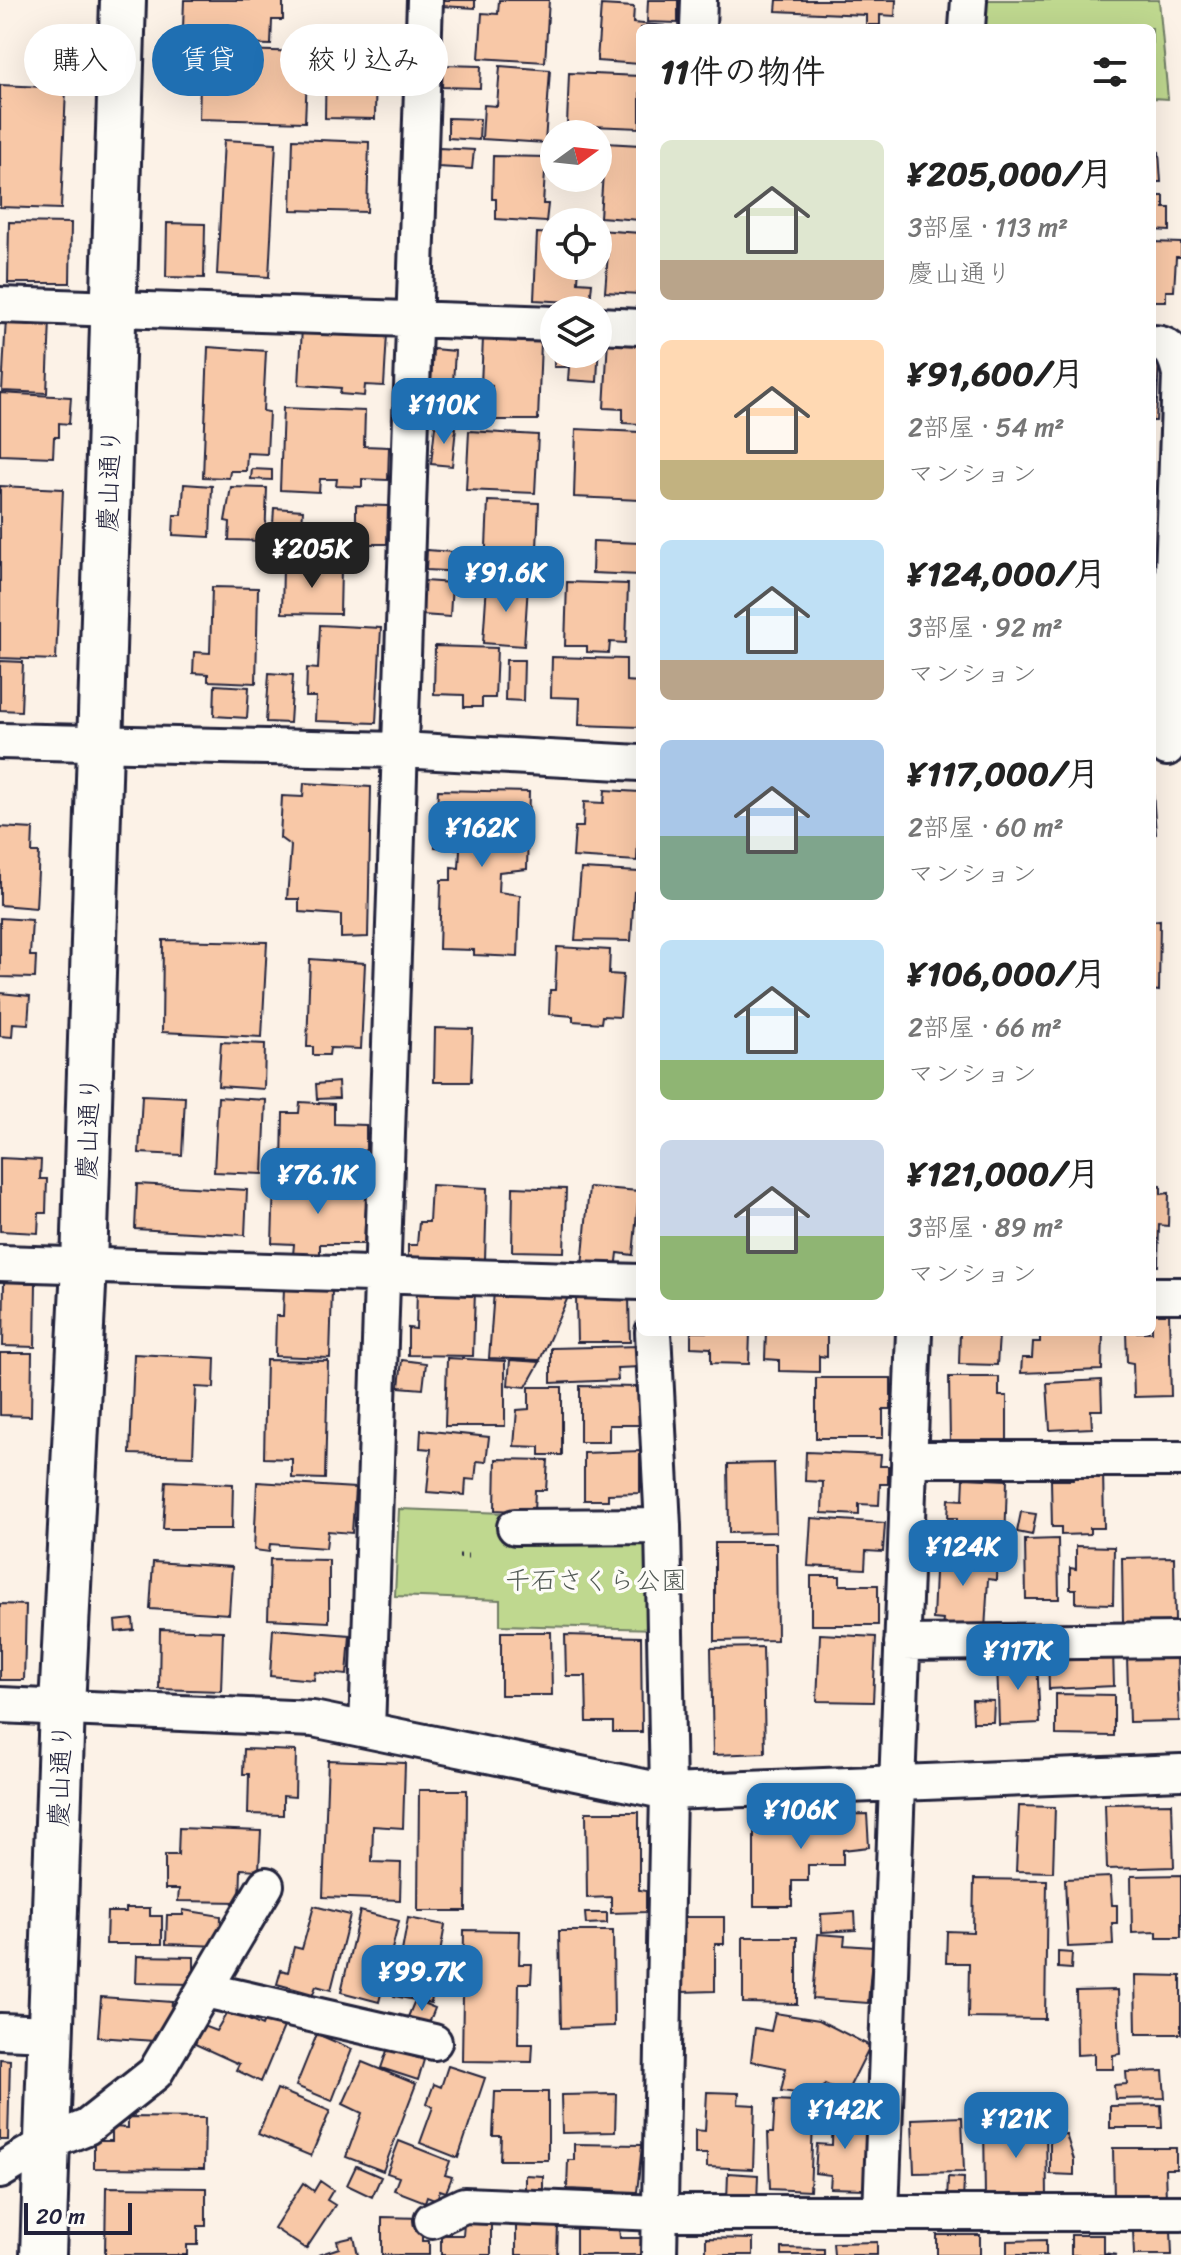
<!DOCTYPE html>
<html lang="ja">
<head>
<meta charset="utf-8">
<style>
  body { margin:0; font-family:Sriracha,"Klee One",sans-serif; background:#f6f6f6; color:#222; height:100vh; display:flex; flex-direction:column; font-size:30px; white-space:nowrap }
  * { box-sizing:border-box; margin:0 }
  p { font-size:26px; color:#767676 }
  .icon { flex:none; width:44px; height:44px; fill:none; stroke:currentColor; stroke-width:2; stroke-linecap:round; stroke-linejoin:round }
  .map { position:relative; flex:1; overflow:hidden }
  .side { position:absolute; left:636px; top:24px; width:520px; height:1312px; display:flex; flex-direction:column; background:#fff; border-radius:12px; box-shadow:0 8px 32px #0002 }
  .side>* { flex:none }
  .guide { position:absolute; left:24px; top:24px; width:492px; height:72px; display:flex; gap:16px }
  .needle { width:52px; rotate:75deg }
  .buttons { position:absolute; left:540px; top:120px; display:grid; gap:16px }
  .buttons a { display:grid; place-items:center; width:72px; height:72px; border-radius:50%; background:#fff; box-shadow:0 8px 32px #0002; font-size:40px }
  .scale { position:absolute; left:24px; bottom:20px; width:108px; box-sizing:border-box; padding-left:8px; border:4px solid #22223b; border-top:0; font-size:22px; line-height:28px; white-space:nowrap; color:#22223b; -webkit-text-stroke:6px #fdfcf7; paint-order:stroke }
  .price { position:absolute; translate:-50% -68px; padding:0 18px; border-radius:16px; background:#1f6fb2; color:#fff; font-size:26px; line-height:52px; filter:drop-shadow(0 2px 4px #0008) }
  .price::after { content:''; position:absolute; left:50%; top:48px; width:24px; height:18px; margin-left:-12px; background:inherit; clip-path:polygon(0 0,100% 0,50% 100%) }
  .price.active { background:#222; color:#fff }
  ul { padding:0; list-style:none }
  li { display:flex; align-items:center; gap:24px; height:200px; padding:0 24px }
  li span { display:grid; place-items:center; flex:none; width:224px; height:160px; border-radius:12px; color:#555 }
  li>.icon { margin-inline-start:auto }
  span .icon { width:96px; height:96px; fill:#fffc; stroke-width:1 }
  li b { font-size:34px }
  h2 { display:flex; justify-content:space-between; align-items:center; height:96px; padding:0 24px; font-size:34px }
  .pill { padding:0 28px; border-radius:36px; background:#fff; box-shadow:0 8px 32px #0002; font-size:28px; line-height:72px }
  .pill.active { background:#1f6fb2; color:#fff }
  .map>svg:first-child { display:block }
  .green { fill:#bfd88f; stroke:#707d65; stroke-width:2 }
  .building { fill:#f8c8a7; stroke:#22223b; stroke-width:2 }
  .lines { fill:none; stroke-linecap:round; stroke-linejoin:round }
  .street-casing { stroke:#22223b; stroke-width:40 }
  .secondary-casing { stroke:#22223b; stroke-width:50 }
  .path { stroke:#22223b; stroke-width:5; stroke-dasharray:2 6; stroke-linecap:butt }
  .street { stroke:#fdfcf7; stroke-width:34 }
  .secondary { stroke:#fdfcf7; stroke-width:44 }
  .labels { text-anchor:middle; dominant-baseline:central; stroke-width:7; stroke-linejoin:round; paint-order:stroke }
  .street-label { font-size:26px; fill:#22223b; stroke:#fdfcf7 }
  .park-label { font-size:26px; fill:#515954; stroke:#fdfcf7 }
</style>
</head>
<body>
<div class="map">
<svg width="1181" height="2255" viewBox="0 0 1181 2255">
  <rect width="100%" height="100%" fill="#fcf2e7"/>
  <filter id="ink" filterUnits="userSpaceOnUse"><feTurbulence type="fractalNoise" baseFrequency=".0125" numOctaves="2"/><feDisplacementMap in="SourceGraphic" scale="16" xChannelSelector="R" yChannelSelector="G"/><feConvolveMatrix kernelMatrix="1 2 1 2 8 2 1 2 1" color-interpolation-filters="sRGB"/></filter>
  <g filter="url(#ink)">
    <path class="green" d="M982,0H1159L1168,99L1152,98V28H981Z
      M399,1509L505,1513V1532L658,1534L657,1629L500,1625V1600L395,1596Z"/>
    <path class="building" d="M184,0H283V20H272L271,45L192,43V29L183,28Z
      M442,0H475V8L442,6Z
      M499,0H549L545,62L479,58L482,13L498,14Z
      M648,0H678V23L647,22Z
      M777,0H896L895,16L880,15V25H866V15L776,11Z
      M601,5L634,7L633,23L665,26L640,28V64L597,61Z
      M201,49L308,52L305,122L199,119Z
      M326,52L376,53L375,119L325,118Z
      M443,65L481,66L480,88L442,87Z
      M500,66L550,70L545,143L482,139L484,105L497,106Z
      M569,73L640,76V128L567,125Z
      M0,85L66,88L61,209L0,207Z
      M448,118L480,119L479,140L448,138Z
      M293,139L369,142L367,212L291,210Z
      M224,140L276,143L269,277L217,274Z
      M605,143L640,145V220L600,217Z
      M439,148L474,150L472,169L438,167Z
      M1152,151L1159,152L1161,182H1152Z
      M493,156L546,157L543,204H548L546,222L496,219V199H492Z
      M1152,196H1164V208H1170V231L1152,230Z
      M9,222L71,223L70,283H8Z
      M167,223L205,224L204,278L166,277Z
      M598,230L640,233V294L605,292L608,253H598Z
      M537,233L554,234V266H579L578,282L592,283L590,303L534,300Z
      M1152,242L1181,243V257H1176L1174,291H1166V301H1152Z
      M6,318L50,320L47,393L2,391Z
      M302,327L387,334L384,386L365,385L364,396L340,394L341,388L299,385Z
      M483,338L541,342L538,420H490L492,386L481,385Z
      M608,339L640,341V424L623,423V409L604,408Z
      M599,340L597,382L568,380L569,367H554V354H598Z
      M208,347L266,351L263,411L269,412L267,454L247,453L246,471H230L229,478L203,477Z
      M433,349L455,351L453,383L431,382Z
      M1152,359H1159L1156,421H1152Z
      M0,393L71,397L69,424L59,423V437H54L53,457L0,455Z
      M283,408L365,411L364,446L389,447L388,480L362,479V487L336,486L337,479H320L319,492L280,490Z
      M435,426L456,428L452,466L431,464Z
      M576,429L640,432V500L574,497Z
      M469,431L538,435L535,493L466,490Z
      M252,469L272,470V480L251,479Z
      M184,484L212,486L210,537L173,535L174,515H182Z
      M0,486L63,489L56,660L0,658Z
      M231,487L267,488L265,541L229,540L230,522L225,521Z
      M488,501L539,503L536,571L485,569Z
      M356,505L388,506L387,544H356Z
      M274,508L303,510L301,543L272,541Z
      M593,541L640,543V575L592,573Z
      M427,550L465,553L464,572L426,570Z
      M283,567L341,568L340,614L282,613Z
      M424,581L452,583L450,617L422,615Z
      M567,582L628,584L626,643L610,642L609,653L587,652V646H565Z
      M487,583L528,585L524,646L483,643Z
      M212,587L258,588L256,683L208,681V674L193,673L194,652L210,653Z
      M320,625L381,628L376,723L315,721L316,697H306L307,668L318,669Z
      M435,646L497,648L495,698H482V707H464V695L434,694Z
      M552,657L626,659V681L640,682V727L579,725L580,698L551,697Z
      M506,660H524L523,701L505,700Z
      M0,661L23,662L21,711L0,710Z
      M269,673L293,675L290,723L266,722Z
      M215,685L249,687L247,718L214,716Z
      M1152,779L1156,834L1152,835Z
      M304,783L371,787L368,937L341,938V915L299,912V899H287L291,846L280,838L282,796L303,797Z
      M438,790L529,792L527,869L499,872L498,892L520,895L518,957L474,955V950L439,949L441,880H451V867L459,868L460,849L435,847Z
      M605,790L640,792L637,861L573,857L575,827H583L584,802L604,803Z
      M0,827L33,829L32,853H39L36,908L0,905Z
      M581,869L640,872V893L634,892L631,941L575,940Z
      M0,918L32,920L30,956H36L35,978L0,977Z
      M1160,920L1159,991L1152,990V921Z
      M163,940L267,942L262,1037L162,1032Z
      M557,947L610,950L609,974L623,975L620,1017L602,1016L601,1023L573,1021V1016L549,1014L550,990H555Z
      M310,959L365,963L361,1049L330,1048L329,1055H313V1047H307Z
      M0,993L30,996L28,1024L13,1023L12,1037L0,1036Z
      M435,1028L473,1029L471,1082H434Z
      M221,1042L265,1044L264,1089L218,1086Z
      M338,1082L339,1098L317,1099L316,1084Z
      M142,1095L185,1097L182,1155L139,1153Z
      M218,1097L266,1100L263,1174L214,1172Z
      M300,1102L334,1104V1124L366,1125V1150L360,1152L361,1176H326L325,1168L282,1166L283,1113H299Z
      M0,1158L41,1160L40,1179H47L46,1213H39L38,1233L0,1231Z
      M274,1183L367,1187L364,1244H320V1257L293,1255L294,1244L272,1243Z
      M137,1184L247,1190L245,1235L135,1229Z
      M431,1185L487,1188L485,1260L408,1259V1245H417L419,1222H429Z
      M1152,1185H1161V1194L1169,1193L1168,1226L1159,1225L1158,1266H1152Z
      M513,1187L566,1189L564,1252L512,1251Z
      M589,1187L639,1191L633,1255L618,1253L616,1270L582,1267Z
      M4,1282L36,1283L35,1347L3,1346Z
      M284,1287L332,1289L330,1358L275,1356L276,1316H283Z
      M417,1288L475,1290L473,1356L408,1355V1328L416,1329Z
      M494,1291L569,1295L540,1360L489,1358Z
      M576,1298H629L630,1342H577Z
      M1169,1311L1171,1396L1134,1397L1133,1363L1127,1362L1126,1332H1152V1312Z
      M691,1332H750L749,1364L711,1363V1348L691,1347Z
      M766,1332H827V1357L819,1356V1372L779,1371V1360L765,1359Z
      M960,1332H1013L999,1335L997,1365L959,1364Z
      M1040,1332H1103L1102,1370L1021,1373L1022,1358H1032L1033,1342H1040Z
      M641,1346L642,1367L617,1368L618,1380L551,1383V1348Z
      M0,1353H32L31,1416L0,1415Z
      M134,1354L215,1358L214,1388L196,1387L193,1456L130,1454Z
      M447,1358L505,1361V1426H445Z
      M266,1360L328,1361L325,1479L292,1478V1459L264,1458Z
      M402,1360L426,1363L423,1389L399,1387Z
      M510,1360L540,1362L526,1387L508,1385Z
      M949,1377H999V1396H1007V1442H950Z
      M816,1378H891V1409H883V1438H816Z
      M1101,1380L1102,1410H1091L1092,1428L1050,1430L1047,1383Z
      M580,1386L639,1387V1425H609V1442H580Z
      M529,1387H562V1455H540V1447L514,1446L517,1410L529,1409Z
      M421,1430L489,1437L486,1462L477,1461L475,1480L466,1479L465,1495L427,1492L431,1449L420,1448Z
      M640,1451V1493L608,1494V1500H584V1453Z
      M806,1452L881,1455L880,1466H888V1484H880L879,1505L859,1504V1515L822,1513L823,1482L805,1481Z
      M496,1459L548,1460L546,1490H535L534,1512L495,1510Z
      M774,1463L776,1532L729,1533L728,1464Z
      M1103,1468L1104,1528H1090V1534L1061,1535V1527H1052L1051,1480H1073L1074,1469Z
      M964,1478L1007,1480L1005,1545L956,1542L957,1518H948L949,1499L963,1500Z
      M166,1481L233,1484L232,1529H163Z
      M257,1482L355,1488L352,1533L328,1531L326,1548L270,1544L269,1552L254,1550Z
      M1021,1512L1036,1514L1032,1535L1017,1532Z
      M811,1518L885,1523L883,1552L866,1551L865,1569L808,1566Z
      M922,1522H946L947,1545L922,1546Z
      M1058,1539L1059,1599H1026L1025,1540Z
      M715,1543H776L777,1640L715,1641Z
      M1076,1546L1114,1547L1113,1604L1076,1603V1589H1070V1568L1076,1569Z
      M936,1550L997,1553L996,1580L988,1579L985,1630L942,1627L943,1620L933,1619Z
      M1174,1557L1175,1622H1123L1122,1558Z
      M270,1559L329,1560V1622L268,1619Z
      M153,1562L232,1567L229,1614L150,1609Z
      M811,1576H840V1585H878V1625H811Z
      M0,1604L26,1605L24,1680H0Z
      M133,1619L134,1630L116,1632L115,1621Z
      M160,1629L223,1631L221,1691L159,1689Z
      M273,1629L350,1635L347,1675L315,1672L314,1680L270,1676Z
      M501,1632H551L552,1695H501Z
      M820,1634L876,1637L873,1702L817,1701Z
      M565,1635L641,1637L642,1732H613V1722H587L586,1676H566Z
      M763,1647L765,1753L713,1755L711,1648Z
      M1113,1650L1114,1686L1049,1689L1048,1652Z
      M1177,1656L1179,1721L1129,1722L1127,1658Z
      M1037,1659L1040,1723L999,1725L997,1661Z
      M1056,1694L1114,1695V1736L1056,1735Z
      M972,1700L994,1701L993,1722H973Z
      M244,1749L296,1751L295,1797L283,1796V1815L248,1814L249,1774H243Z
      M328,1760L405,1763L403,1828L373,1826L372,1862L401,1863L400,1900L323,1897Z
      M419,1790H467L466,1911H418Z
      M1172,1803L1174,1867L1107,1869L1105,1804Z
      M1019,1806L1055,1807L1053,1872L1016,1871Z
      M586,1812H639V1890L646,1891V1912L611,1913V1897L587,1898Z
      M867,1814L869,1847L843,1850V1865H808V1881H792V1906H754V1823L785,1824V1816Z
      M179,1828L261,1831L259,1870L241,1869L240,1902L178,1901L179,1889H165V1855H178Z
      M1181,1875V1938H1157V1932L1132,1933L1131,1876Z
      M1110,1877L1112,1905H1117V1923H1112L1113,1945L1068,1947L1065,1879Z
      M974,1879L1047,1880L1045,2019L968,2018L969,1963H946L947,1931L973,1932Z
      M314,1906L350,1915L331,1990L316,1986L313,1994L277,1984L281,1970L288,1972L294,1947L302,1949Z
      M126,1908H150V1916H162V1944H106L107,1912H126Z
      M183,1910L221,1916L220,1946L166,1944L167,1915H183Z
      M360,1911L399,1921L379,2002L341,1992Z
      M855,1912L856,1930L822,1932L821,1914Z
      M585,1913H607V1923L586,1924Z
      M681,1917H724V1944H715V1991L681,1992Z
      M408,1918L445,1925L431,2003L394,1996Z
      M464,1930L520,1931L519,1964H532L531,1983H519L518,2044H533L532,2062L462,2061Z
      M559,1931H613L614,2026L561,2028Z
      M818,1934L845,1936L844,1945L873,1947L868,2003L813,1999Z
      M743,1937H797V2004L743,2003Z
      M1058,1952L1072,1953L1071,1969L1058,1968Z
      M137,1956L194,1957V1984L136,1983Z
      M1135,1975L1181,1976V2034H1136Z
      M1118,1990L1120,2054L1113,2055V2069H1094V2054L1077,2055L1076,1991Z
      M101,1997L172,2002L169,2042L98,2037Z
      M415,2000L435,2008L428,2026L408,2017Z
      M228,2011L262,2026L267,2014L286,2022L261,2082L236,2070L239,2064L195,2044L203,2026L216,2031Z
      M775,2013L819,2020L870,2046L846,2094L825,2084L819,2096L781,2091L786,2068L751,2061L755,2028L771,2031Z
      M317,2034L352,2049L332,2101L296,2086Z
      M388,2048L424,2060L418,2080L381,2068Z
      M0,2059L10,2060L8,2140H0Z
      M362,2062L416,2084L383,2171L346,2157L362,2113L343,2104Z
      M448,2066L485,2078L458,2158L420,2143L433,2107L427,2103L434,2084L441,2087Z
      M1163,2071L1165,2098L1115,2099L1114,2085L1127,2084L1126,2072Z
      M277,2089L330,2111L311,2156L258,2134Z
      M495,2092H548V2160H500L501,2136H493Z
      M707,2092L739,2093L738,2104L755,2105L753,2169L707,2167V2154H695V2130L705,2131Z
      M616,2094L615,2132L562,2133L561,2095Z
      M775,2100L814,2102L810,2191L770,2189L768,2133H773Z
      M1161,2105L1162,2128H1110V2106Z
      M833,2109L867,2110L865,2189L830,2188L831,2175L815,2173L817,2144L832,2145Z
      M128,2117L205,2118L204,2169L94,2168V2141H112V2127L128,2128Z
      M962,2117L964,2172L914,2173L912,2119Z
      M984,2123H1046L1047,2198H985Z
      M1066,2134L1074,2160V2175L1050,2174V2135Z
      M399,2141L450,2161L445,2175L452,2177L446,2192L440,2190L437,2200L427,2196L425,2202L394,2190L399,2177L387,2173Z
      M574,2144L642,2145L637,2192L567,2189L568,2160H574Z
      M1113,2148H1176V2169H1165L1166,2199L1114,2200Z
      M356,2166L381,2177L372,2197L347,2185Z
      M728,2173L758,2175L757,2203L727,2201Z
      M525,2175L543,2176V2189H525Z
      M948,2177L964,2178L963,2203L947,2202Z
      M320,2181L333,2190L327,2200L335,2205L306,2249L274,2228L303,2183L314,2191Z
      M106,2187L206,2188V2226H198V2245H187V2255H105Z
      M382,2217L422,2218V2241H429V2255H382Z
      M464,2224H491V2255H441V2235H463Z
      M516,2224L558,2225L557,2255H516Z
      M576,2226H619L620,2238H643L642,2255H576Z
      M1171,2229L1172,2255H1134L1133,2230Z
      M937,2235H980V2255H937Z
      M1071,2235H1104V2253L1117,2255H1071Z
      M354,2237L358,2255H318L339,2248L337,2241Z
      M706,2238L753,2239V2255H706Z
      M1046,2240V2255H1007V2241Z
      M877,2242V2255H834L833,2243Z
      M782,2248L824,2249V2255H782Z"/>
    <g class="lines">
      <g class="street-casing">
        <path id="street" d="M698,28L699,0
          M967,28L969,0
          M0,305L554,324
          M598,325L640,327
          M1152,343C1172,343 1176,357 1180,374L1167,748
          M0,741L400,750L640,763
          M0,1263L640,1282
          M1152,1295H1181
          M653,1332L663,1526L668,1792L659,2255
          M909,1459H1181
          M515,1527L663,1526
          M902,1643L1181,1640
          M0,1705L313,1719L668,1792L1181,1772
          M367,1730L425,0
          M205,1990L434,2042
          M0,2031L51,2033
          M0,2171L47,2143L87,2127L155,2073L266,1885
          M881,2213L914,1332
          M432,2220L464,2205L659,2213H1181"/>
      </g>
      <g class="secondary-casing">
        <path id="secondary" d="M43,2255L62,1707L84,1266L123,0"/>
      </g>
      <path class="path" d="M459,1556H468"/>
      <use href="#street" class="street"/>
      <use href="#secondary" class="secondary"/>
    </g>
  </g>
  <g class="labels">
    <g class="street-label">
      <text transform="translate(109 480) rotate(-88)">慶山通り</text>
      <text transform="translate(88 1128) rotate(-88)">慶山通り</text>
      <text transform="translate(60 1775) rotate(-88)">慶山通り</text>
    </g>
    <g class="park-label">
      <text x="596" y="1580">千石さくら公園</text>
    </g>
  </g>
</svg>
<div class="buttons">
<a><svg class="needle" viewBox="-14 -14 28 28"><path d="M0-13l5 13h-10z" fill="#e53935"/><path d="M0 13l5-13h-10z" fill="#767676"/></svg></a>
<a><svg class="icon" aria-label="locate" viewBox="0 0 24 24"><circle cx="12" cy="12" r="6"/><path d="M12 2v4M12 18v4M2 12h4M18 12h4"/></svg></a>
<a><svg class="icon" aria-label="layers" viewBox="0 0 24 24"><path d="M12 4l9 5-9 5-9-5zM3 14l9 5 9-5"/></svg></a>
</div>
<div class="scale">20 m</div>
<b class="price" style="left:444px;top:446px">¥110K</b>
<b class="price active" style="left:312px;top:590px">¥205K</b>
<b class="price" style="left:506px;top:614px">¥91.6K</b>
<b class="price" style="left:482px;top:869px">¥162K</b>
<b class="price" style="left:318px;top:1216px">¥76.1K</b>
<b class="price" style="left:963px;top:1588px">¥124K</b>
<b class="price" style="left:1018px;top:1692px">¥117K</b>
<b class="price" style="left:801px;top:1851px">¥106K</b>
<b class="price" style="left:422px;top:2013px">¥99.7K</b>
<b class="price" style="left:845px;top:2151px">¥142K</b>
<b class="price" style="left:1016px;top:2160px">¥121K</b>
<div class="guide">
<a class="pill">購入</a>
<a class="pill active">賃貸</a>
<a class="pill">絞り込み</a>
</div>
<section class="side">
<h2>11件の物件<svg class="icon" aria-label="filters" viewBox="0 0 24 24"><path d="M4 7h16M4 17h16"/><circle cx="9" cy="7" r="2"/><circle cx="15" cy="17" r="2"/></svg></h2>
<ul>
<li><span style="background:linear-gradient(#dfe7d0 75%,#b9a48a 0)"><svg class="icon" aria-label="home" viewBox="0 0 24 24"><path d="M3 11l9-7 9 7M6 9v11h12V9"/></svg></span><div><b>¥205,000/月</b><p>3部屋 · 113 m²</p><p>慶山通り</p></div></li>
<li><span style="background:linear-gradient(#ffd9b3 75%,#c2b280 0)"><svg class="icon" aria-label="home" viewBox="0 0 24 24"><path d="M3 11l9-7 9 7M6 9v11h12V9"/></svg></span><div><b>¥91,600/月</b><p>2部屋 · 54 m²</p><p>マンション</p></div></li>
<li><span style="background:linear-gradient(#bfe0f5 75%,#b9a48a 0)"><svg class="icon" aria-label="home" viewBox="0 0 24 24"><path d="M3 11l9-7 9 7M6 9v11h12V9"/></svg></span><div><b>¥124,000/月</b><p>3部屋 · 92 m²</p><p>マンション</p></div></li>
<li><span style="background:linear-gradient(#a9c7e8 60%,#7fa58c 0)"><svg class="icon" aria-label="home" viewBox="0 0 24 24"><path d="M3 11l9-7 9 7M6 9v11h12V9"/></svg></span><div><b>¥117,000/月</b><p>2部屋 · 60 m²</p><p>マンション</p></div></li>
<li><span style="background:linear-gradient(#bfe0f5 75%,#8fb573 0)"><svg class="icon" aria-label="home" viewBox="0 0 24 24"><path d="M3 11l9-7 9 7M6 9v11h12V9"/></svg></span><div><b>¥106,000/月</b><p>2部屋 · 66 m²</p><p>マンション</p></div></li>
<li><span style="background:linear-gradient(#c9d6e8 60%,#8fb573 0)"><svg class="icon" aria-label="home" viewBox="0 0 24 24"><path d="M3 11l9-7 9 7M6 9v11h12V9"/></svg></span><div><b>¥121,000/月</b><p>3部屋 · 89 m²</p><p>マンション</p></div></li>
</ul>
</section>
</div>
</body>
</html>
